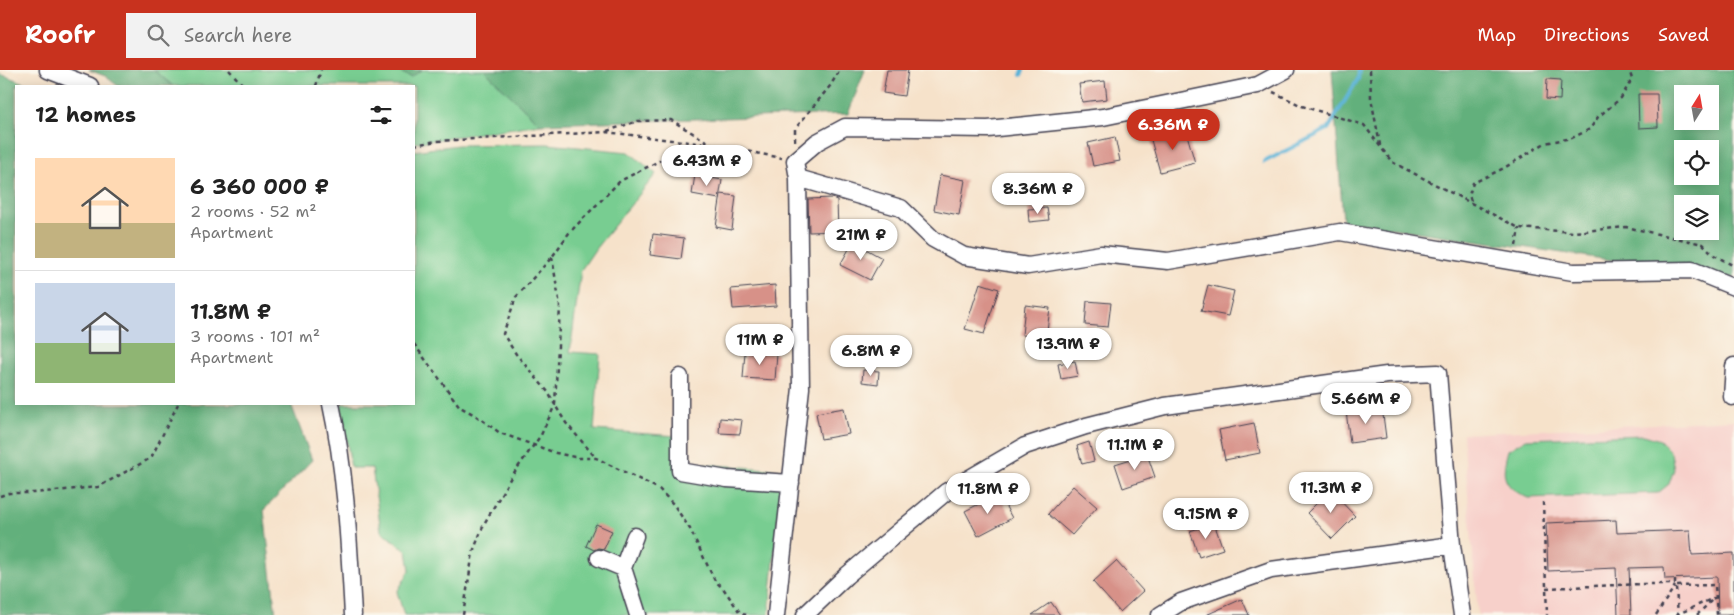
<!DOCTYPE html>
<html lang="en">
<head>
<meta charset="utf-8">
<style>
  body { margin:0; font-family:"Shantell Sans",sans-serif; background:#f2f2f2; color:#222; height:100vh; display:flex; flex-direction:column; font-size:19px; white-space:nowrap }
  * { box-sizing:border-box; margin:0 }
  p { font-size:16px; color:#767676 }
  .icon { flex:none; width:28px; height:28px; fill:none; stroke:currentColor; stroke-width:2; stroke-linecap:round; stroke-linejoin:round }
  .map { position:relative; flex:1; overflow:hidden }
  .drawer { position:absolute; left:15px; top:15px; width:400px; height:320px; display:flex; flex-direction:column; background:#fff; border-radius:0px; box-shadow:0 2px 12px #0003 }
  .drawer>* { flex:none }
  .needle { width:32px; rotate:11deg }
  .controls { position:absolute; left:1674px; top:15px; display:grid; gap:10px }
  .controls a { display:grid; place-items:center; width:45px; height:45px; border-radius:0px; background:#fff; box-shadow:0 2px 12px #0003; font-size:25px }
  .price { position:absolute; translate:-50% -42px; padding:0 11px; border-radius:18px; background:#fff; color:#222; font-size:16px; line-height:32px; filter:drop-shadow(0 1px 2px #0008) }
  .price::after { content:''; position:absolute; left:50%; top:30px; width:15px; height:11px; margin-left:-8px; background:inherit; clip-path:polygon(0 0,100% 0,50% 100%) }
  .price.on { background:#c8321e; color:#fff }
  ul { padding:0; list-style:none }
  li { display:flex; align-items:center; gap:15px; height:125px; padding:0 20px }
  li+li { border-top:1px solid #e0e0e0 }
  li span { display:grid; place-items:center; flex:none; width:140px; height:100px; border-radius:0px; color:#555 }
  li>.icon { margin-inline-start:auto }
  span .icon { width:60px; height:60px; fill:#fffc; stroke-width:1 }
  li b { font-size:21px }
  h2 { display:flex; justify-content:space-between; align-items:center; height:60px; padding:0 20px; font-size:21px }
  header { display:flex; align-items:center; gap:30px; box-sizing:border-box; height:70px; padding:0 25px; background:#c8321e; color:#fff }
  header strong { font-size:24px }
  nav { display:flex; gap:28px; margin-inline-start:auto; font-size:18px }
  .search { width:350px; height:45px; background:#f2f2f2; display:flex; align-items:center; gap:12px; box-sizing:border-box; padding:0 18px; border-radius:0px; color:#767676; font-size:19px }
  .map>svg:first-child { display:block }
  .built { fill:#f7d0ca }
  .green { fill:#78cd91; stroke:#4d7866 }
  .forest { fill:#62b07b; stroke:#42695b; fill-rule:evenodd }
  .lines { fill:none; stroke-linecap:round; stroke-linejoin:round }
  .stream { stroke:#5ab2d7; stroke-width:4 }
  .building { fill:#d79188 }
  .minor-casing { stroke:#423f50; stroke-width:19 }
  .path { stroke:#423f50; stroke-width:2.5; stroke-dasharray:4 4; stroke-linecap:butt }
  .minor { stroke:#fff; stroke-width:16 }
</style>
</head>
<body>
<header>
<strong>Roofr</strong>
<div class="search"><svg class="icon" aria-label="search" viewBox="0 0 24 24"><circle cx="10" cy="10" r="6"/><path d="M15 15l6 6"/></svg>Search here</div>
<nav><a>Map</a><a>Directions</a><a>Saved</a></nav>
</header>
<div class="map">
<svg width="1734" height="545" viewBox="0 0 1734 545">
  <rect width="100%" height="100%" fill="#fbf7ec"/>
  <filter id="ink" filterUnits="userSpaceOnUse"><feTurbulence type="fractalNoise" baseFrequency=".02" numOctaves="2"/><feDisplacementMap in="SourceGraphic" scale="10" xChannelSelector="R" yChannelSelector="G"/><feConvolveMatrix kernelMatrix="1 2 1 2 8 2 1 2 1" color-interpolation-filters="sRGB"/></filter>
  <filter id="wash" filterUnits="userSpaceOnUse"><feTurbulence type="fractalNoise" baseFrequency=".0096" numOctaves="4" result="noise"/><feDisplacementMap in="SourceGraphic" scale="20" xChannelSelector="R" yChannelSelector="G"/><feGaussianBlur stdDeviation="1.12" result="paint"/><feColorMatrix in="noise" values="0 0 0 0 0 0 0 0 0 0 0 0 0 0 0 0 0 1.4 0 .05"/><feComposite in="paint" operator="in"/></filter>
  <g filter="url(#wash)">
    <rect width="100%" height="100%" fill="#f6e2ca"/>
    <path class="built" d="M1734,350V545H1478L1463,364Z"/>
    <path class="green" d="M154,0H395L411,7L422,0H484L540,54L414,73V16H173Z
      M547,74L629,82L656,104L596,178L581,200L570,282L600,284L594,360L677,366V392L782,400L769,545H404L397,522L410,500L407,481L381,461L372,398H351L341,334H414V81L458,75Z
      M1644,365L1660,370L1671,383L1674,399L1669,414L1658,423L1528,428C1502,416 1501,406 1508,380L1526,369Z"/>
    <path class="forest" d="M89,0H154L173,16H118L105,6Z
      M395,0H422L411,7Z
      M484,0H865L848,44L540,54Z
      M1332,0H1734V208L1343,151ZM1682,24H1710V51H1682ZM1682,79H1710V106H1682ZM1682,134H1710V161H1682Z
      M0,4L33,16H16V334H291L312,390L264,440L276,545H0Z"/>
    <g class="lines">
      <path class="stream" d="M1021,5L1023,0
        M1264,92L1328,59L1358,9L1359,0"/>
    </g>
    <g id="blocks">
      <path class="building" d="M887,0H908L904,26L883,23Z
        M1547,9L1561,10L1560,30L1546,29Z
        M1105,11L1107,29L1082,32L1079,14Z
        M1638,24H1657L1658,57L1639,58Z
        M1186,61L1195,93L1160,102L1151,70Z
        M1115,67L1120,91L1093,96L1088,73Z
        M695,105L722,110L719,129L692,124Z
        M940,105L965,110L959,145L934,140Z
        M721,124L736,126L732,160L716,157Z
        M832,128L837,130L838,161L809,162L808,129Z
        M1047,138L1049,150L1029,152L1028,139Z
        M653,164L684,168L681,189L650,185Z
        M853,172L882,188L870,210L840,195Z
        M980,213L999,219L984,264L965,259Z
        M775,215L776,236L733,239L731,219Z
        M1208,215L1234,221L1228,246L1201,241Z
        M1087,231L1111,233L1108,257L1085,255Z
        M1025,235L1050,238L1046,268L1022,265Z
        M745,282L777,284L775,310L743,308Z
        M1075,291L1078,306L1061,309L1058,294Z
        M863,300L879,301L878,314L862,312Z
        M1382,337L1386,368L1350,373L1346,341Z
        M844,338L849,364L821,369L816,343Z
        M720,348L742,350L740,364L719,363Z
        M1254,353L1260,383L1225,390L1219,360Z
        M1089,372L1094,391L1082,394L1077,376Z
        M1147,384L1155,407L1123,418L1115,394Z
        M1073,416L1097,437L1072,465L1048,444Z
        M1330,420L1355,446L1332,469L1307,443Z
        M999,424L1012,448L978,466L965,441Z
        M1616,450L1617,463L1690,460L1692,485L1734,483V544H1718L1717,507L1665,509L1664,497L1629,498L1631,545H1618L1616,498L1548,501L1546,453Z
        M1214,453L1223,479L1199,487L1190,461Z
        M596,454L612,461L604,479L598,478L594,480L586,476Z
        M1116,491L1143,521L1120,542L1093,512Z
        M1242,529L1249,545H1206Z
        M1051,532L1060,545H1032Z"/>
    </g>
  </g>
  <g filter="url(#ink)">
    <use href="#blocks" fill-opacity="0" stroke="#423f50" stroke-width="1"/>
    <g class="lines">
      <g class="minor-casing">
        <path id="minor" d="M48,0L90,16
          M798,108L901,138L933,169L964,186L1028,196L1101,184L1168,191L1340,162L1573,202L1692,200L1734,217
          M680,307V401L727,409L791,413
          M1732,327L1734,296
          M331,334C346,403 349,474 353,545
          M599,488L623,498L638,545
          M623,498L635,466
          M776,545L801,318L798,108L795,91L817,72L845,57L988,59L1103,47L1258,15L1286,0
          M805,545L846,506L946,422L1025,376L1086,356L1165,336L1387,305L1438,303L1452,475L1462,545
          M1160,545L1181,532L1271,500L1452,475"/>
      </g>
      <path class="path" d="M229,0L244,16
        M1370,0L1371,28L1380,75
        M316,16L321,0
        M1273,22L1302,36L1364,55L1392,92L1519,158L1574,162L1626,157L1703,174L1714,185L1734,196
        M607,61L638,51L671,50L711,74
        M795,71V59L830,16L840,0
        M414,75L437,71L606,62L713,75L782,88
        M1471,131L1469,125L1473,113L1504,98L1545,73L1572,68L1590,59L1598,47L1621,28L1632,9L1629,0
        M1516,176L1519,158
        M552,187L560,236L555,335L566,353L596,388
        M414,274L460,337L475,345L500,363L556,383L579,388H596L659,419L674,435L690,459L715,511L723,518L741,544L748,545
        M0,426L9,423H33L98,417L151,388L178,334
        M1543,432L1547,545
        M1675,510V516L1715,515L1717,545
        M1546,518L1641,514H1675
        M1676,518L1678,545
        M463,545L473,482L484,454L511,407L541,365L555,335L548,322L516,284L503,264L516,227L552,187L569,163L620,111L667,87L681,71
        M1656,545L1675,516
        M1676,545L1716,527
        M1697,545L1713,529"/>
      <use href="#minor" class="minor"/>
    </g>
  </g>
</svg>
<div class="controls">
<a><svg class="needle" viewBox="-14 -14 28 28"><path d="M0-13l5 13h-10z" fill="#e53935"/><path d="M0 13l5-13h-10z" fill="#767676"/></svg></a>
<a><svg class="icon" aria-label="locate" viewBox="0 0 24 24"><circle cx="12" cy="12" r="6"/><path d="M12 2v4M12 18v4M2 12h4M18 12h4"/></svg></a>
<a><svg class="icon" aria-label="layers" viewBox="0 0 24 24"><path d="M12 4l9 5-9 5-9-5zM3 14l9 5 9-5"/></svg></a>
</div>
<b class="price on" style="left:1173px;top:81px">6.36M ₽</b>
<b class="price" style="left:707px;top:117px">6.43M ₽</b>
<b class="price" style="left:1038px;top:145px">8.36M ₽</b>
<b class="price" style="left:861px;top:191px">21M ₽</b>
<b class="price" style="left:760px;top:296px">11M ₽</b>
<b class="price" style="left:1068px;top:300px">13.9M ₽</b>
<b class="price" style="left:871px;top:307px">6.8M ₽</b>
<b class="price" style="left:1366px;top:355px">5.66M ₽</b>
<b class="price" style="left:1135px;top:401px">11.1M ₽</b>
<b class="price" style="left:1331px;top:444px">11.3M ₽</b>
<b class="price" style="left:988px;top:445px">11.8M ₽</b>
<b class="price" style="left:1206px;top:470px">9.15M ₽</b>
<section class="drawer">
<h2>12 homes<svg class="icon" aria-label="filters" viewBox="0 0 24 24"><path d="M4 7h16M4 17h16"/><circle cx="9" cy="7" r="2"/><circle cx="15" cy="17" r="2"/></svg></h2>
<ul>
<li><span style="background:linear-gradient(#ffd9b3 65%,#c2b280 0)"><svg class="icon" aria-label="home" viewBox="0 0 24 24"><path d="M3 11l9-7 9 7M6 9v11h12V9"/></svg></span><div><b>6 360 000 ₽</b><p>2 rooms · 52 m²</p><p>Apartment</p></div></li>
<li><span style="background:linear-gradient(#c9d6e8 60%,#8fb573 0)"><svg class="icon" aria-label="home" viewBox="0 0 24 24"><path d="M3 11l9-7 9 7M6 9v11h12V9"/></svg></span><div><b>11.8M ₽</b><p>3 rooms · 101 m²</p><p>Apartment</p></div></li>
</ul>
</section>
</div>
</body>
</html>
